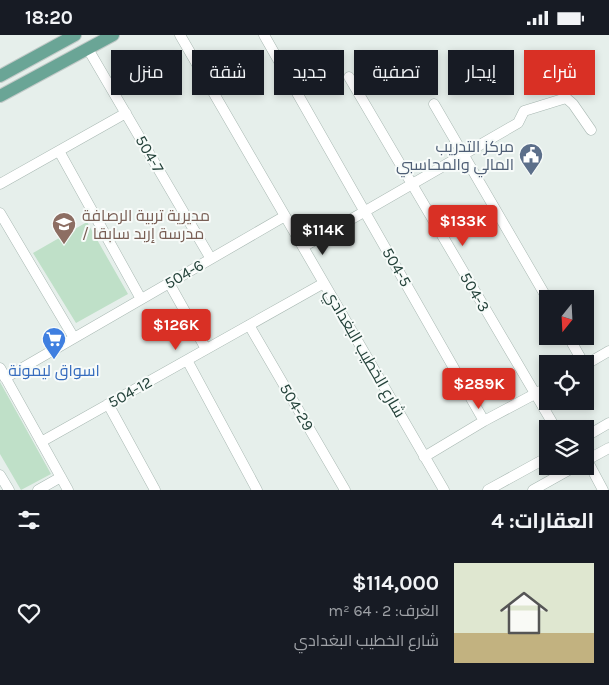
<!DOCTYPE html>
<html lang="ar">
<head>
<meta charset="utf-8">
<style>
  body { margin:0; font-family:Karla,Cairo,sans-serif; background:#242831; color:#f1f3f6; direction:rtl; height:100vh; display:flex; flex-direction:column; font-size:19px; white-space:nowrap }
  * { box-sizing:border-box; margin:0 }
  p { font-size:16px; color:#9ea1a6 }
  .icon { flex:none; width:28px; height:28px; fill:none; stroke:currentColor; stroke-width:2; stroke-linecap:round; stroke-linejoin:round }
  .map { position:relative; height:455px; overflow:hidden; direction:ltr }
  .sheet { display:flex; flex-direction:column; background:#171b24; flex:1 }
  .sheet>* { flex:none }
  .top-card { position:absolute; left:15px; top:15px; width:580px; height:45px; direction:rtl; display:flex; gap:10px }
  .needle { width:32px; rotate:198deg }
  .controls { position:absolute; left:539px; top:255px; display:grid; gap:10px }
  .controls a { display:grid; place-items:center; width:55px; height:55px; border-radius:0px; background:#171b24; box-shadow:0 2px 8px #0003; font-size:25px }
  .price { position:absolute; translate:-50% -42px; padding:0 11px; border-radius:5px; background:#d93025; color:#fff; font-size:16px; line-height:32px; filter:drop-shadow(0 1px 2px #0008) }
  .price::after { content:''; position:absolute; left:50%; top:30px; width:15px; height:11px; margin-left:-8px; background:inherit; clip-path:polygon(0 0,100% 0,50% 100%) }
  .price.active { background:#222; color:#fff }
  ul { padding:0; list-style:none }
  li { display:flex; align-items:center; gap:15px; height:125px; padding:0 15px }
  li span { display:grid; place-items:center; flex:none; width:140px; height:100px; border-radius:0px; color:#555 }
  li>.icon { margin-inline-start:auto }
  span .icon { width:60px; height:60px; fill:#fffc; stroke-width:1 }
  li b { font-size:21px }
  h2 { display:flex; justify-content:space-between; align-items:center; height:60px; padding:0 15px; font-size:21px }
  .chip { padding:0 18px; border-radius:0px; background:#171b24; box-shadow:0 2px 8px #0003; font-size:18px; line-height:45px }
  .chip.active { background:#d93025; color:#fff }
  .status { display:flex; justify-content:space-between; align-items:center; height:35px; padding:0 25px; background:#171b24; direction:ltr }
  .status svg { height:14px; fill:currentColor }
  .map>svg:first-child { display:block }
  .green { fill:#bfe0c8 }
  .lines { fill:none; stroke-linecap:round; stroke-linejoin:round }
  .minor-casing { stroke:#a8b8b2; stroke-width:11 }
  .major-casing { stroke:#c2cac8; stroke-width:14 }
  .minor { stroke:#fff; stroke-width:10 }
  .major { stroke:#6aa596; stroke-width:12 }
  .labels { text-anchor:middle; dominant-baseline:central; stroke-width:4; stroke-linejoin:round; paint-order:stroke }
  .service-label { font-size:16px; fill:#4e5e75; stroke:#f7fbf9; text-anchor:end }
  .street-label { font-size:16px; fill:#24423a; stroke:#f7fbf9 }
  .education-label { font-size:16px; fill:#785e54; stroke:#f7fbf9; text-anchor:start }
  .shop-label { font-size:16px; fill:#366cbe; stroke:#f7fbf9 }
</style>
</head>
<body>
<div class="status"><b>18:20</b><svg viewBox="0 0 49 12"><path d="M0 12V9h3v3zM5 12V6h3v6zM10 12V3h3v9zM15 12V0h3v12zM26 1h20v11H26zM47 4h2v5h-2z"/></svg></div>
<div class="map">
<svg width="609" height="455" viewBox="0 0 609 455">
  <rect width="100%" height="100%" fill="#e6efeb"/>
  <path class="green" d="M87,187L128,259L76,288L33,218Z
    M0,347L51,439L21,455L0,419Z"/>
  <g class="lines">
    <g class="minor-casing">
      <path id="minor" d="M180,0L444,455
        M264,0L484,386
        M88,14L211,224
        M349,42L556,394
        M434,69L548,265
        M59,116L141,264
        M0,149L126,78
        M0,178L74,303
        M303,212L518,88L524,76L566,63L573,69L591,95
        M169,248L206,314
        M249,290L345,455
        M568,301L584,329
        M187,325L257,455
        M585,330L609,316
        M0,333L68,455
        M5,343L285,181
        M108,369L155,455
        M585,402L609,388
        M41,407L324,248
        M424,422L484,386L548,352
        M587,425L603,455
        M585,426L609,413
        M0,440L9,455
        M38,455L61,442
        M488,455L548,422
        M533,455L576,431"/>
    </g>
    <g class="major-casing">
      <path id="major" d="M0,41L75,0
        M0,61L113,0"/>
    </g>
    <use href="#minor" class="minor"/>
    <use href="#major" class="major"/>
  </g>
  <defs>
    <g id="civic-pin" transform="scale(1.25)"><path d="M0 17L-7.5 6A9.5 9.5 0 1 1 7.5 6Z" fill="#5c6f8a" stroke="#f7fbf9"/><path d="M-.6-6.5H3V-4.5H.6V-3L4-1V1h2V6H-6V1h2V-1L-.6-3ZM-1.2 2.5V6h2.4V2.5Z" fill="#fff"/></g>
    <g id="school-pin" transform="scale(1.25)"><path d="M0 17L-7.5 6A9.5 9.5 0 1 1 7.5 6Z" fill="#8d6e63" stroke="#f7fbf9"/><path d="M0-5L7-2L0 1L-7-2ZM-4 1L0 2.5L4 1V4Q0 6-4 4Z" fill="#fff"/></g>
    <g id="supermarket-pin" transform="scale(1.25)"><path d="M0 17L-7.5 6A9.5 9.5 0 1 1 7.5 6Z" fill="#3f7fe0" stroke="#f7fbf9"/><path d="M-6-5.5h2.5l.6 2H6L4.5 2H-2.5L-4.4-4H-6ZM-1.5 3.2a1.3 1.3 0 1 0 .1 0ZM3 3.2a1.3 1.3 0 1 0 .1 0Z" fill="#fff"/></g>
  </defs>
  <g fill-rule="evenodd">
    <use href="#civic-pin" x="531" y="120"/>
    <use href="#school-pin" x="64" y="189"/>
    <use href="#supermarket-pin" x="54" y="304"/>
  </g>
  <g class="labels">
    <g class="service-label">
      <text x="514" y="111">مركز التدريب<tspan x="514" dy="18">المالي والمحاسبي</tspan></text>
    </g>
    <g class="street-label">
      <text transform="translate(150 119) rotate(60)">504-7</text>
      <text transform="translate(397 232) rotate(60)">504-5</text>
      <text transform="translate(184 239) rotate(-30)">504-6</text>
      <text transform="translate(475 257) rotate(60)">504-3</text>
      <text transform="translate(365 318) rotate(60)">شارع الخطيب البغدادي</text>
      <text transform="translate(130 357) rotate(-29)">504-12</text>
      <text transform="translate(297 372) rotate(60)">504-29</text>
    </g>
    <g class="education-label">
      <text x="82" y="180">مديرية تربية الرصافة<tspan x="82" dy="18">/ مدرسة إربد سابقا</tspan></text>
    </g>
    <g class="shop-label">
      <text x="54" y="335">اسواق ليمونة</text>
    </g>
  </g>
</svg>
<div class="controls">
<a><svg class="needle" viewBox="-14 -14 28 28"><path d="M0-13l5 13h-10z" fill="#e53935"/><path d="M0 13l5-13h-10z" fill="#9ea1a6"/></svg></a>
<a><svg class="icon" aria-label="locate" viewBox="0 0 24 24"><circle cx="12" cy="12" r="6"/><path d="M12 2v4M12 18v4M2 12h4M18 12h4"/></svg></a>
<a><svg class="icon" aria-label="layers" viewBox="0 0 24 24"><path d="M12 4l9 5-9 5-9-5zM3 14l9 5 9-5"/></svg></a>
</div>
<b class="price" style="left:463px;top:212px">$133K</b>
<b class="price active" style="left:323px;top:221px">$114K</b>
<b class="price" style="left:176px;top:316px">$126K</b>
<b class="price" style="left:479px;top:375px">$289K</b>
<div class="top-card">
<a class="chip active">شراء</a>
<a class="chip">إيجار</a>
<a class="chip">تصفية</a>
<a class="chip">جديد</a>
<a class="chip">شقة</a>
<a class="chip">منزل</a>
</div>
</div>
<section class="sheet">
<h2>العقارات: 4<svg class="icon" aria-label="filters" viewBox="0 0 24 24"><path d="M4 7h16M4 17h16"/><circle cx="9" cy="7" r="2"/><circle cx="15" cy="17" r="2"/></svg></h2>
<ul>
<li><span style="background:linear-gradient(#dfe7d0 70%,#c2b280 0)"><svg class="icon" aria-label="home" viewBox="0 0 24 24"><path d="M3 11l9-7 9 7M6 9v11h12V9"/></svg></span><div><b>$114,000</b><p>الغرف: 2 · 64 m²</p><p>شارع الخطيب البغدادي</p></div><svg class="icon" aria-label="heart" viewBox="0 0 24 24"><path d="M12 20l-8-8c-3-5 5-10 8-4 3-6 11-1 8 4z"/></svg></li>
</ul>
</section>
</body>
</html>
